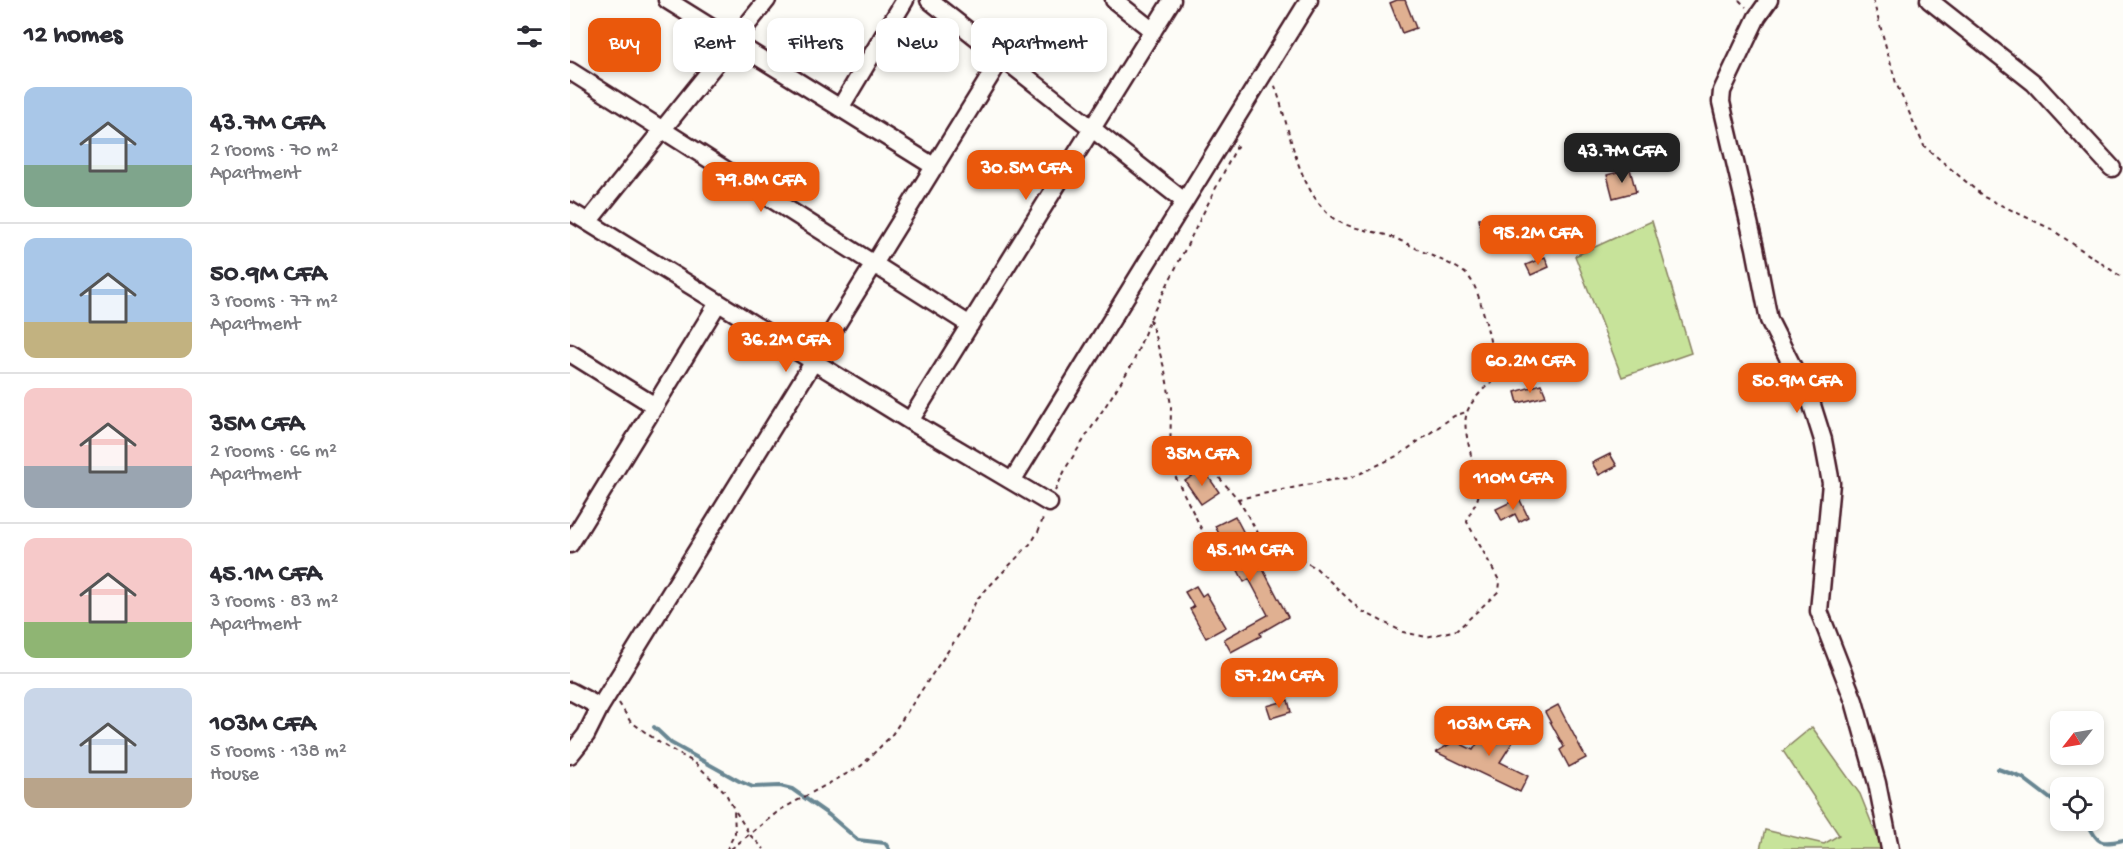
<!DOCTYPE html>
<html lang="en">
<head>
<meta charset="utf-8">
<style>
  body { margin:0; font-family:"Gochi Hand",sans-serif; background:#f2f2f3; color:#2b2b33; height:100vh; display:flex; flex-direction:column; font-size:22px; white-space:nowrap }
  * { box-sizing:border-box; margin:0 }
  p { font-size:20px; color:#7c7c81 }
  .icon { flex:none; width:33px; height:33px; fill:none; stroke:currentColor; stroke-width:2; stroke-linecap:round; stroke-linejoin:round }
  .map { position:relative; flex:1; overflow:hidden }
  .panel { display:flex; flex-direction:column; background:#fff; width:570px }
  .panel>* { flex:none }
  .banner { position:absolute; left:18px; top:18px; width:570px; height:54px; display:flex; gap:12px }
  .needle { width:39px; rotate:239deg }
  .fabs { position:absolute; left:1480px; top:711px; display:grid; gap:12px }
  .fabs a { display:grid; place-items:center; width:54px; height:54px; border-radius:12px; background:#fff; box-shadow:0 3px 9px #0003; font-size:30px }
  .price { position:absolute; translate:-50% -51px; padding:0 14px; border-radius:12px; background:#ea580c; color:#fff; font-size:20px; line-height:39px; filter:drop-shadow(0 2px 3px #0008) }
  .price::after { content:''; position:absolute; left:50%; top:36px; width:18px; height:14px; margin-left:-9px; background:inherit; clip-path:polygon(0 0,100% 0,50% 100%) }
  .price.active { background:#222; color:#fff }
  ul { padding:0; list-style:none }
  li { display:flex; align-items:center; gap:18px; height:150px; padding:0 24px }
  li+li { border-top:2px solid #e1e1e2 }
  li span { display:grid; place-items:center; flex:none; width:168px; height:120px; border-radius:12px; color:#555 }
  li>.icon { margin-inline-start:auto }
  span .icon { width:72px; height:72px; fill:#fffc; stroke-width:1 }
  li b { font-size:26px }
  h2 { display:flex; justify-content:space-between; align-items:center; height:72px; padding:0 24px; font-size:26px }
  .chip { padding:0 21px; border-radius:12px; background:#fff; box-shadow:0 3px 9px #0003; font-size:21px; line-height:54px }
  .chip.active { background:#ea580c; color:#fff }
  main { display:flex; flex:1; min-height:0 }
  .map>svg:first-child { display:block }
  .green { fill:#c7e39a; stroke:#888162; stroke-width:1.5 }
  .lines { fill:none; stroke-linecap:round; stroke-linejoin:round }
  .stream { stroke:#698793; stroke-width:4 }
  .building { fill:#e0b091; stroke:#4a1f2b; stroke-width:1.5 }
  .minor-casing { stroke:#4a1f2b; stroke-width:21 }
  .path { stroke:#4a1f2b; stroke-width:2; stroke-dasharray:4.5 4.5; stroke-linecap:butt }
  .minor { stroke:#fdfcf7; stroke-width:16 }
</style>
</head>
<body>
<main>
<section class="panel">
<h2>12 homes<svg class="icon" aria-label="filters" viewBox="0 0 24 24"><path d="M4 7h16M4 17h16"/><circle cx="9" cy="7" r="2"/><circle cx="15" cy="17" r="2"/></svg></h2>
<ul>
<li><span style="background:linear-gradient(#a9c7e8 65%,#7fa58c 0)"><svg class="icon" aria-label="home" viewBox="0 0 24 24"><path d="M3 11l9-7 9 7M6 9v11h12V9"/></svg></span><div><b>43.7M CFA</b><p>2 rooms · 70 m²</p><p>Apartment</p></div></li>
<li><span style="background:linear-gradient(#a9c7e8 70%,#c2b280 0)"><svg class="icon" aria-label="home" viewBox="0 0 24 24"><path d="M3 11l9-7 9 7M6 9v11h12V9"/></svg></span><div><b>50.9M CFA</b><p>3 rooms · 77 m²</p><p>Apartment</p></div></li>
<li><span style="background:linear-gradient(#f6c9c9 65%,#9aa5b1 0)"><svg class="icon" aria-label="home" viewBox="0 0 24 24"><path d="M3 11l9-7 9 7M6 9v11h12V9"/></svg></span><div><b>35M CFA</b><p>2 rooms · 66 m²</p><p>Apartment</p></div></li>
<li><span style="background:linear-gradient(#f6c9c9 70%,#8fb573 0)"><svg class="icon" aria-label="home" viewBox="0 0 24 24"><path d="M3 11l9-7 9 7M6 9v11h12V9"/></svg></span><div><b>45.1M CFA</b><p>3 rooms · 83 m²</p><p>Apartment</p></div></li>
<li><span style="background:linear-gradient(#c9d6e8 75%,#b9a48a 0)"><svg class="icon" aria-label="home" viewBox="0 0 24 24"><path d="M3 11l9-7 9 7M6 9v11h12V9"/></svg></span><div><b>103M CFA</b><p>5 rooms · 138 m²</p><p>House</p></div></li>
</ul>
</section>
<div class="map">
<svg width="1553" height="849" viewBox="0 0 1553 849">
  <rect width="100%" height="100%" fill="#fdfcf7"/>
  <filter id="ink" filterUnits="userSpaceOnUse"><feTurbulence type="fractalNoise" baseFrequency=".0167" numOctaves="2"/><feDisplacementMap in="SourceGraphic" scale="12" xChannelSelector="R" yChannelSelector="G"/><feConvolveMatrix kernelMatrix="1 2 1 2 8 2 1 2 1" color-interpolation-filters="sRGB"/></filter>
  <g filter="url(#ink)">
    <path class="green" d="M1082,221L1121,353L1052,377L1005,256Z
      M1242,727L1290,794L1312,849H1190L1195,830L1254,844L1269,835L1213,751Z"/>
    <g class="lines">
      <path class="stream" d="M84,727L101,743L169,781L183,787L210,786L222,789L259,815L288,840L315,843L319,849
        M1428,769L1453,778L1491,807
        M1512,820L1518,823C1527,844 1531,845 1553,840"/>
    </g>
    <path class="building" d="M827,0H835L846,28L832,33L820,3Z
      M1060,169L1066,192L1043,198L1037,175Z
      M923,216L928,241L914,244L909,219Z
      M975,257L979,267L961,275L956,265Z
      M971,384L976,396L948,403L945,392Z
      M1040,454L1047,466L1029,475L1022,463Z
      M633,469L649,492L631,504L615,481Z
      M949,498L958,517L949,522L945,514L932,521L926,509Z
      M665,516L718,617L690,633L691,636L661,652L654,639L698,615L679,579L674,582L645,526Z
      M626,586L632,596L636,593L656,627L636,638L620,609L624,607L615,592Z
      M718,700L721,712L701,718L697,706Z
      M988,705L1016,758L999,767L990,750L994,747L975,712Z
      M922,721L946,737L930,762L958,776L950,792L866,752L885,741L903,750Z"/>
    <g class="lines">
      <g class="minor-casing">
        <path id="minor" d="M97,0L365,167
          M359,0L614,201
          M544,0L583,31
          M1199,0L1187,17L1152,91L1151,102L1185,248L1199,320L1242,405L1253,440L1261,483L1249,611L1284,701L1307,783L1320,849
          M1359,0L1464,83L1542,168
          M0,71L400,325
          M270,108L335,0
          M0,211L340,421L479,503
          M18,222L197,0
          M0,353L85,406
          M340,421L602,0
          M442,481L739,0
          M0,544L148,303
          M0,691L30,707
          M0,755L16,735L30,707L432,57"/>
      </g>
      <path class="path" d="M1169,0L1176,7
        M1303,0L1326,83L1354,146L1414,197L1481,229L1553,278
        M580,319L595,371L601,405L600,466L645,556
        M601,439L614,452L637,464L668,499L761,480L781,478L829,455L884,416L896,412
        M485,491L497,466L563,363L580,319L668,144
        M668,499L691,538L746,568L790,610L833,632L856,637L887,630L929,591L930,582L897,522C899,511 908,504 909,492C909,483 905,473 903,464C892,415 888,413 926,377V367C920,345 912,291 898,276C888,266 870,260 858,254C843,247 828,238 812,234C794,229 770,227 757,213C724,178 720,127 704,83
        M49,703L60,721L90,743L125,763L155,792L164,809L165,833L157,849
        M166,812L180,835L194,849
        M161,849L210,810L291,766L321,736L392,630L407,599L461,543L468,532L474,516"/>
      <use href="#minor" class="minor"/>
    </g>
  </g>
</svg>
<div class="fabs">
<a><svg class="needle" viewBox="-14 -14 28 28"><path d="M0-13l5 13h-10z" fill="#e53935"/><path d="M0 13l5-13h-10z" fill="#7c7c81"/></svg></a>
<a><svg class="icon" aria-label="locate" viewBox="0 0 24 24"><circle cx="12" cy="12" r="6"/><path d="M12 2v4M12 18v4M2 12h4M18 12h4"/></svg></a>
</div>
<b class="price active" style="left:1052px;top:184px">43.7M CFA</b>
<b class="price" style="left:456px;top:201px">30.5M CFA</b>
<b class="price" style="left:191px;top:213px">79.8M CFA</b>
<b class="price" style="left:968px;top:266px">95.2M CFA</b>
<b class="price" style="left:216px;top:373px">36.2M CFA</b>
<b class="price" style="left:960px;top:394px">60.2M CFA</b>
<b class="price" style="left:1227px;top:414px">50.9M CFA</b>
<b class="price" style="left:632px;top:487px">35M CFA</b>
<b class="price" style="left:943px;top:511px">110M CFA</b>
<b class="price" style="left:680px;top:583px">45.1M CFA</b>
<b class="price" style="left:709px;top:709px">57.2M CFA</b>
<b class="price" style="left:919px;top:757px">103M CFA</b>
<div class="banner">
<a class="chip active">Buy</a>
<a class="chip">Rent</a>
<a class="chip">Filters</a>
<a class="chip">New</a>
<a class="chip">Apartment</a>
</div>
</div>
</main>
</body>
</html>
